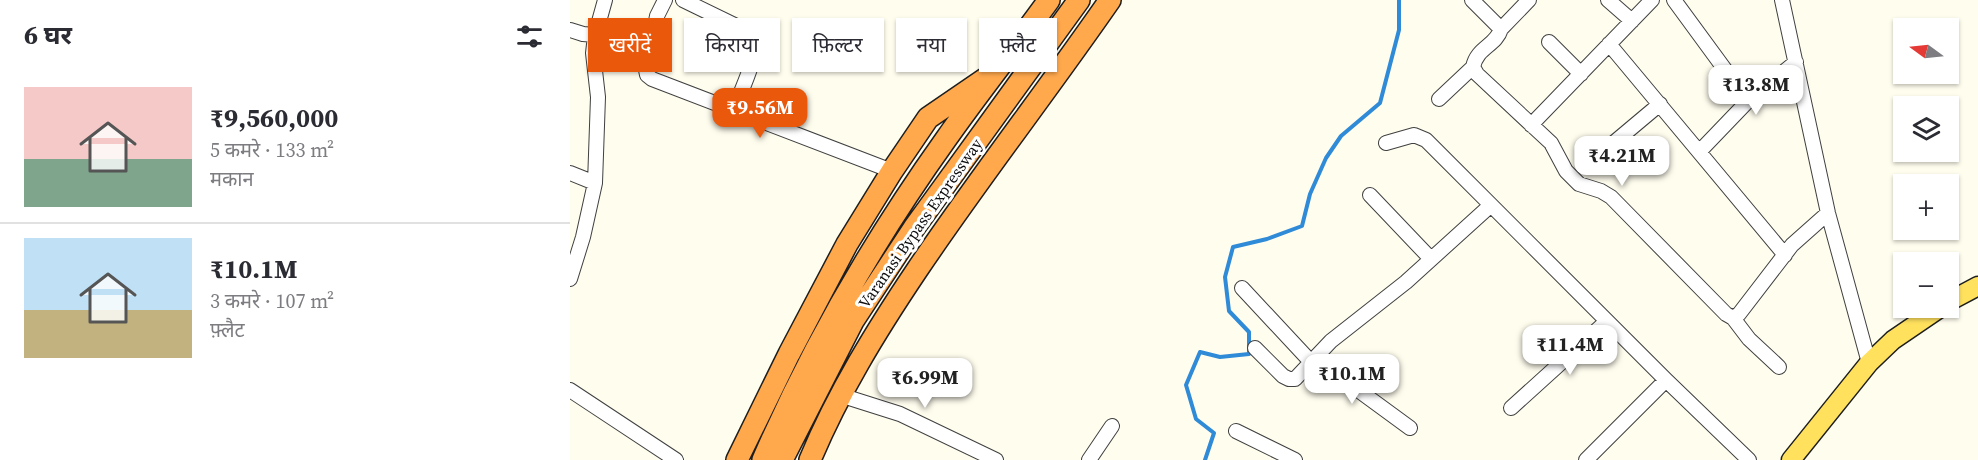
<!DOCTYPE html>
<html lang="hi">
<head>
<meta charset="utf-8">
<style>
  body { margin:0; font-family:"Source Serif 4","Noto Sans Devanagari",serif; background:#f2f2f3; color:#2b2b33; height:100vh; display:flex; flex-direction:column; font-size:22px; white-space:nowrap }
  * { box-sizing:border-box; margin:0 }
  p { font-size:20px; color:#7c7c81 }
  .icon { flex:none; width:33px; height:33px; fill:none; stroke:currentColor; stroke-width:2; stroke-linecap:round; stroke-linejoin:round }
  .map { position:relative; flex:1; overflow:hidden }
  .panel { display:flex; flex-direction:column; background:#fff; width:570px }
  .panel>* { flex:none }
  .banner { position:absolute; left:18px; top:18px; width:570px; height:54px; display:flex; gap:12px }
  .needle { width:39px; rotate:285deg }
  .fabs { position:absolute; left:1323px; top:18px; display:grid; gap:12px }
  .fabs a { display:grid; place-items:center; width:66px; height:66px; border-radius:0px; background:#fff; box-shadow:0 2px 4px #0004; font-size:30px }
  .price { position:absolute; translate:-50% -51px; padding:0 14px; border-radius:12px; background:#fff; color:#222; font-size:20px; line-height:39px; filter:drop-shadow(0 2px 3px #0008) }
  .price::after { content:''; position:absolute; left:50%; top:36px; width:18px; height:14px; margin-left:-9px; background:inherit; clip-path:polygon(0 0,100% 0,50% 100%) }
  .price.on { background:#ea580c; color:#fff }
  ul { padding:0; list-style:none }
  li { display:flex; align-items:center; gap:18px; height:150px; padding:0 24px }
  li+li { border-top:2px solid #e1e1e2 }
  li span { display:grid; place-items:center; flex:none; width:168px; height:120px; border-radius:0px; color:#555 }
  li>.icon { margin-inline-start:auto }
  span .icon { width:72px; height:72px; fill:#fffc; stroke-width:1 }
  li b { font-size:26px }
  h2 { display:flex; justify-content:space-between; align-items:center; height:72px; padding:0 24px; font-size:26px }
  .chip { padding:0 21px; border-radius:0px; background:#fff; box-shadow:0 2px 4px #0004; font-size:21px; line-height:54px }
  .chip.on { background:#ea580c; color:#fff }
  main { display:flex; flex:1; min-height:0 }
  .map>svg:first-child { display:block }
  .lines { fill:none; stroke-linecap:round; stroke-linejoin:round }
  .stream { stroke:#2f8bd7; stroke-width:4 }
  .minor-casing { stroke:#404040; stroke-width:16 }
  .major-casing { stroke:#1e1e1e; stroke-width:21 }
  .highway-casing { stroke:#1e1e1e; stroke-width:24 }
  .minor { stroke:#fff; stroke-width:14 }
  .major { stroke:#ffe15e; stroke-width:18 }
  .highway { stroke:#ffa84c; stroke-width:21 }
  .labels { text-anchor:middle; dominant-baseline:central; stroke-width:6; stroke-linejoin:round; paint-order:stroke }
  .street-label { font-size:16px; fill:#0d0d0d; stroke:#fff }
</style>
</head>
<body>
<main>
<section class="panel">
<h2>6 घर<svg class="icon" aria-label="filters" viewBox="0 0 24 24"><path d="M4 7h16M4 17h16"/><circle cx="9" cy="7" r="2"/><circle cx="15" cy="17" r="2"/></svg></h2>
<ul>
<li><span style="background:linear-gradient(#f6c9c9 60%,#7fa58c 0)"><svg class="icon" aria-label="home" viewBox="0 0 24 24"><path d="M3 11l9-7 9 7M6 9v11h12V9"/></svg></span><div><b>₹9,560,000</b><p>5 कमरे · 133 m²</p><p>मकान</p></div></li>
<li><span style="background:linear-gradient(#bfe0f5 60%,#c2b280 0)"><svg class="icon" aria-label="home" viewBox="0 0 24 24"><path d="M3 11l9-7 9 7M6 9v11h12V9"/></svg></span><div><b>₹10.1M</b><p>3 कमरे · 107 m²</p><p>फ़्लैट</p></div></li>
</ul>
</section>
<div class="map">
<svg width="1408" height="460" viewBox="0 0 1408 460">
  <rect width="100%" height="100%" fill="#fffdee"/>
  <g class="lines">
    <path class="stream" d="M635,460L644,433L626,419L616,385L630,352L650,357L679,354V332L659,311L655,277L663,247L697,239L732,226L740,194L756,158L771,136L810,103L829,30V0"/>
    <g class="minor-casing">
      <path id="minor" d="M95,0L87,16L76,70L77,75L82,79L322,171
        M113,0L185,35C190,53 170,93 163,112
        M902,0L931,29C926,46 907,47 903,67L907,74L981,143L996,171L1009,184L1031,191L1041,197L1156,314L1163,318L1169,314L1222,245L1258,213
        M1038,0L1062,21
        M1104,0L1178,101
        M1212,0L1258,213L1299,363
        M931,29L959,0
        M0,30L13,34L49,37L80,47
        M979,42L1011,74
        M1039,44L1215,255
        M869,99L903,67
        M961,125L1082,0
        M816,143L844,135L856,140L1096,380L1179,460
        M1034,151L1090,104
        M1130,151L1178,101L1226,62
        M0,173L25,183
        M800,195L861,259
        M0,279L13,237L25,183L28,97L23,53L25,36L35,0
        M672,288L741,362
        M1163,318L1179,339L1209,367
        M685,348L713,376L719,379H725L761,341L836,282L921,205
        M749,354L769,376L840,428
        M0,390L106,460
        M270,395L330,414L426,460
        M941,408L1037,321
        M666,431L725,460
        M519,460L542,426
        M1016,460L1096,380"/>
    </g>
    <g class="major-casing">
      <path id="major" d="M1378,302L1408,286
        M1221,460L1299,363L1323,340L1370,308"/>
    </g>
    <g class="highway-casing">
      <path id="highway" d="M167,460L219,354L277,244L322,171L358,118L415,79
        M193,460C242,347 304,240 376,139C409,92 445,47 479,0
        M212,460L283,321L344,228L509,0
        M240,460C268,393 306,331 347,270C409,178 477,91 540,0"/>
    </g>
    <use href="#minor" class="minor"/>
    <use href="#major" class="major"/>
    <use href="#highway" class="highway"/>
  </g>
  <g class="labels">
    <g class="street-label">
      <text transform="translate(350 223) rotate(-55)">Varanasi Bypass Expressway</text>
    </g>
  </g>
</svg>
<div class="fabs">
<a><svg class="needle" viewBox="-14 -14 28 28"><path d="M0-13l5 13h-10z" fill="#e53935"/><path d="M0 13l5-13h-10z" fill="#7c7c81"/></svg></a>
<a><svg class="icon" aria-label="layers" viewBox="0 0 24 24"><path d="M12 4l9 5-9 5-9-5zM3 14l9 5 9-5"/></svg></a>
<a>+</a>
<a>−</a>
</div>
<b class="price" style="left:1186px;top:116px">₹13.8M</b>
<b class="price on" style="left:190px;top:139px">₹9.56M</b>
<b class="price" style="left:1052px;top:187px">₹4.21M</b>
<b class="price" style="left:1000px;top:376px">₹11.4M</b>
<b class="price" style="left:782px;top:405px">₹10.1M</b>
<b class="price" style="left:355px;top:409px">₹6.99M</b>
<div class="banner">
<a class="chip on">खरीदें</a>
<a class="chip">किराया</a>
<a class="chip">फ़िल्टर</a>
<a class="chip">नया</a>
<a class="chip">फ़्लैट</a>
</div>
</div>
</main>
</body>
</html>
